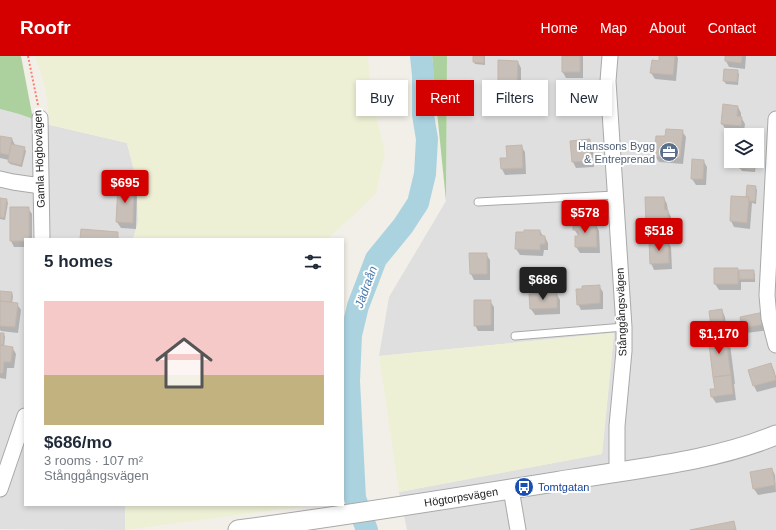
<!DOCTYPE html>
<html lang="en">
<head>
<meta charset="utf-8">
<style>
  body { margin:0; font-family:Helvetica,sans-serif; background:#f6f6f7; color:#1f2937; height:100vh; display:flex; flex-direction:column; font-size:15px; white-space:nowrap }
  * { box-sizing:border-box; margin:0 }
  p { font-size:13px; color:#747a83 }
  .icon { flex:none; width:22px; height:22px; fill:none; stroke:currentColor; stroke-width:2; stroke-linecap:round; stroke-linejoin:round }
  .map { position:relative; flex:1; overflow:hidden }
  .details { position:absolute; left:24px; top:182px; width:320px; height:268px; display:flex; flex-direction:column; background:#fff; border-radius:0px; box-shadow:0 2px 6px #0003 }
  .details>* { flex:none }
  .banner { position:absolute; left:356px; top:24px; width:360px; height:36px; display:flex; gap:8px }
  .controls { position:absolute; left:724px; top:72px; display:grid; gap:8px }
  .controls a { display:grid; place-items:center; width:40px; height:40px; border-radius:0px; background:#fff; box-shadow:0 2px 6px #0003; font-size:20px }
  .price { position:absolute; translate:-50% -34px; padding:0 9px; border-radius:4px; background:#d40000; color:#fff; font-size:13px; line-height:26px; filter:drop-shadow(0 1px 2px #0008) }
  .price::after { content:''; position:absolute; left:50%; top:24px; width:12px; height:9px; margin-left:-6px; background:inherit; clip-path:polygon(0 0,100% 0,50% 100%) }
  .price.current { background:#222; color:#fff }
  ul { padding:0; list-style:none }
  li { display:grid; align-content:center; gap:8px; height:212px; padding:0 20px }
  li span { display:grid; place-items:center; height:124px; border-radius:0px; color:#555 }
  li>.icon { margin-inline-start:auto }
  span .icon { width:72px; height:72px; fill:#fffc; stroke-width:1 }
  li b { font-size:17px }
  h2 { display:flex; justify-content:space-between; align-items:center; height:48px; padding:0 20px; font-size:17px }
  .chip { padding:0 14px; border-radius:0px; background:#fff; box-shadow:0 2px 6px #0003; font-size:14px; line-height:36px }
  .chip.current { background:#d40000; color:#fff }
  header { display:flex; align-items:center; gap:24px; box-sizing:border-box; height:56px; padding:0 20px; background:#d40000; color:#fff }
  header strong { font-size:19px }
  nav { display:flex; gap:22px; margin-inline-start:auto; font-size:14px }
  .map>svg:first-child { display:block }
  .residential { fill:#e0dfdf; fill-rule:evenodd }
  .farmland { fill:#eef0d5 }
  .forest { fill:#add19e }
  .shadow { fill:#0003 }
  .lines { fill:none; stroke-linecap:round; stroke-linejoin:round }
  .river { stroke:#aad3df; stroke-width:22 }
  .building { fill:#c7bfb8; stroke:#c4b6ab }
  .service-casing { stroke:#a9a9a9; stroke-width:9 }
  .minor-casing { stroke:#a9a9a9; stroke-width:17 }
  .tertiary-casing { stroke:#a9a9a9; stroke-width:21 }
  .path { stroke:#fa8072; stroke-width:2; stroke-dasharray:2 2; stroke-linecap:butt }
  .service { stroke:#fff; stroke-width:7 }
  .minor { stroke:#fff; stroke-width:15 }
  .tertiary { stroke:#fff; stroke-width:19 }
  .labels { text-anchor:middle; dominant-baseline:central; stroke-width:4; stroke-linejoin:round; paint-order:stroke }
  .service-label { font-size:11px; fill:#4e5e75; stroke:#fff; text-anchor:end }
  .street-label { font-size:11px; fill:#222; stroke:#fff }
  .transit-label { font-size:11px; fill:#164399; stroke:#fff; text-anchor:start }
  .water-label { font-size:12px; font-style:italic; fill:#4a7aab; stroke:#fff }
</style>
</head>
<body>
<header>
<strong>Roofr</strong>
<nav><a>Home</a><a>Map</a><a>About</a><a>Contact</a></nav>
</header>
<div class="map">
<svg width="776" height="474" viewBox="0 0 776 474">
  <rect width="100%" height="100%" fill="#f2efe9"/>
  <path class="residential" d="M447,0H776V474H407L399,436L602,398L614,277L379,300L389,241L446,145ZM731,79H757V105H731Z
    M0,53L19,58L50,69L127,87L137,126L138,166L133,183H25V449H125V474L0,473Z"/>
  <path class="farmland" d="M35,0H368L371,39L385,97L376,137L357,156L327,183H133L138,166L137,126L127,87L50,69L45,31Z
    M614,277L602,398L399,436L379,300Z
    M125,449H312L125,474Z"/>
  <path class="forest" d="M0,0H21L33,63L19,58L0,53Z
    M432,0H447L446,145L435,36Z"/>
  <path class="shadow" d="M474,0H485V9L475,8L474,6Z
    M563,0H583V22H566L562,15Z
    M660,0H677L678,2L676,25L655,23L651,17L660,6Z
    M726,0H746L745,13L729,11L726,5Z
    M518,6L521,12V32L502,31L499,25Z
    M737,15L739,18L738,29L726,28L724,25Z
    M738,51L741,57V61L745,68L744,76L726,74L722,68Z
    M682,75L686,81L683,108L659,106L655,100L666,82Z
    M0,81L12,83L15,89L24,92L26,95L22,111L10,108L9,106V104L0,102Z
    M589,84L593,90L594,111L576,112L573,106Z
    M521,90L525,96L526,118L505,119L502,113Z
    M703,104L707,111L706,129H696L692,123Z
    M741,105H755L756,108L755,116L742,115L740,112Z
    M133,131L137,137L136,173L121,172L117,166Z
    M755,131L757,134L756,148L752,147L750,173L734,171L731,165L732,141L748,142Z
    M664,142L667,148L668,155L671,161V172L650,173L647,166Z
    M0,143L7,144L8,147L5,164L0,163Z
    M28,152L32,158V183H25V191H14L11,185Z
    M588,165L591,169H596L599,175L600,197H580L576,191V181H579L574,173Z
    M540,175L543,180L545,181L548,187V194H544L543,200L520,199L516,193Z
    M667,185L671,191L672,213L654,214L651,207Z
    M486,198L490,204V224H474L471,218Z
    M738,213L739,215H753L755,218V226H741V234H719L715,228Z
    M599,230L603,236V253L581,254L578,248Z
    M0,236L12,237L13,240L12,248H17L21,254L18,277L1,275L0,274Z
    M556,237L560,244V258L535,259L531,253L530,239Z
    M490,245L494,251V275H478L475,269Z
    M722,254L725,261L728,285L730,288L735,328H734L736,344L716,347L712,341L716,334L713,279Z
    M764,258L769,274L746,277L743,271Z
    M0,278H4L5,281L4,291H12L16,298L14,312H7L6,323L0,322Z
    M771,308L774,314L776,321V331L757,336L754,330Z
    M772,413L775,419L776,436L758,439L754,433L751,417Z"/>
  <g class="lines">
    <path class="river" d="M367,474L355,442L349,325L351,279L358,250L376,203L403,170L418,147L425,118L427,83L423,59V19L421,0"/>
  </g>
  <path class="building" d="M473,0H484V7L473,6Z
    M562,0H580V16H562Z
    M659,0H675L673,19L650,17L652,4L659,5Z
    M725,0H742L741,7L725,5Z
    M498,4L518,5L517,26L498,25Z
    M724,13L738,14L737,26L723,25Z
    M723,48L738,50L737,60L742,61L741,70L721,68Z
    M666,73L683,74L680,102L654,100L656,80H665Z
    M0,80L12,82L9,99L0,97Z
    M590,83L591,105L572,106L570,85Z
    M11,88L25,91L21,109L8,106Z
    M522,89L523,112L501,113L500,102H507L506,90Z
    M692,103L704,104L703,123H691Z
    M740,105H755L754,114L739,112Z
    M118,129L134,130L133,167L116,166Z
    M747,129L756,130L755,145H749V141H746Z
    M731,140L749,141L747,167L730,165Z
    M645,141H664L665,154H668V166L646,167Z
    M0,142L7,143L4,162L0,161Z
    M10,151H29V183H25V185H10Z
    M573,164H589V168H596L597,191H575V180H579V174H573Z
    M81,173L118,176V183H80Z
    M524,174H540V179L545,180V188H540V194L515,193L516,176H524Z
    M668,183L669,207L650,208L649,184Z
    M469,197H487V218H470Z
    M714,212H738V228H714Z
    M739,214H754V223H739Z
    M600,229V247L577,249L576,233H582V230Z
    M0,235L12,236L11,246L0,245Z
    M557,236V252L530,253L529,238Z
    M474,244H491V269L474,270Z
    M0,245L18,247L15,271L0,270Z
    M722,253L725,277L712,279L709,255Z
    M764,256L766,268L742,272L740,261Z
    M0,277H4L3,289H0Z
    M725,277L731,319L713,321L708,280Z
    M0,289L13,291L11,306H4L3,317H0Z
    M771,307L776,324L753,330L748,314Z
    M731,319L733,338L711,341L710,333H715L713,321Z
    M772,412L775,429L753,433L750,416Z
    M734,465L736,474H690Z"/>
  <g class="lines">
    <g class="service-casing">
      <path id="service" d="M478,146L615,139
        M515,280L624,271"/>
    </g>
    <g class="minor-casing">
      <path id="minor" d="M610,0L608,25L624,271V295L617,370V416
        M40,62L42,183
        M776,63L767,239L769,262L776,289
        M0,123L13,126L41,130
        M0,433L25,360
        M511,433L518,474"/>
    </g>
    <g class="tertiary-casing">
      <path id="tertiary" d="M238,474C350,459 461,441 573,423C639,412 714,405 776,379"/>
    </g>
    <path class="path" d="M28,0L38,49"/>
    <use href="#service" class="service"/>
    <use href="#minor" class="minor"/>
    <use href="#tertiary" class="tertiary"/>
  </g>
  <defs>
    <g id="office-disc" transform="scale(1)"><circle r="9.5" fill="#5c6f8a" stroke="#fff"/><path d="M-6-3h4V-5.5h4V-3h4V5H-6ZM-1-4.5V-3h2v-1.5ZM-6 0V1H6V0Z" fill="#fff"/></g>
    <g id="bus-disc" transform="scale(1)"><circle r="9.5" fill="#1a4fb4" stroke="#fff"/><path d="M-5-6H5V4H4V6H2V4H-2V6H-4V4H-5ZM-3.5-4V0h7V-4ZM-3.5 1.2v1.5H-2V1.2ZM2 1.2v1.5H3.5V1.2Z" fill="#fff"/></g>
  </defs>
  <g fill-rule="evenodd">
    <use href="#office-disc" x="669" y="96"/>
    <use href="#bus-disc" x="524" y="431"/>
  </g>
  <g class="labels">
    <g class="service-label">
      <text x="655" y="90">Hanssons Bygg<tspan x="655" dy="13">&amp; Entreprenad</tspan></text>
    </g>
    <g class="street-label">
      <text transform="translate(39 103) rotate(-92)">Gamla Högbovägen</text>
      <text transform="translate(621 256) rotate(-92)">Stånggångsvägen</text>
      <text transform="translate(461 441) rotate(-9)">Högtorpsvägen</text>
    </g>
    <g class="transit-label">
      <text x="538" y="431">Tomtgatan</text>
    </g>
    <g class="water-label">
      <text transform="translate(366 231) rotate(-70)">Jädraån</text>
    </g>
  </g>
</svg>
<div class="controls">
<a><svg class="icon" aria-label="layers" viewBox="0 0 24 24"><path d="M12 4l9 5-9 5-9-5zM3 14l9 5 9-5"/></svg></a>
</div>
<b class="price" style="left:125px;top:148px">$695</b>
<b class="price" style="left:585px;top:178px">$578</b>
<b class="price" style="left:659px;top:196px">$518</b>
<b class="price current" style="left:543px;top:245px">$686</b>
<b class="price" style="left:719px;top:299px">$1,170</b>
<div class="banner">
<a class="chip">Buy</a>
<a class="chip current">Rent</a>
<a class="chip">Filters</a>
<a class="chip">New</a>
</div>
<section class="details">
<h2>5 homes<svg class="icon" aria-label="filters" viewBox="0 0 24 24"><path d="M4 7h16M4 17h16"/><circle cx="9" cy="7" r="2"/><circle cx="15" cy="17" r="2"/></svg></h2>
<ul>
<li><span style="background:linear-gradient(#f6c9c9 60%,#c2b280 0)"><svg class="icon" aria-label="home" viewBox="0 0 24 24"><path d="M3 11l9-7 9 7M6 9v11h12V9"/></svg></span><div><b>$686/mo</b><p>3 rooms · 107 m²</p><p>Stånggångsvägen</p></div></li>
</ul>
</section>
</div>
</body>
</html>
